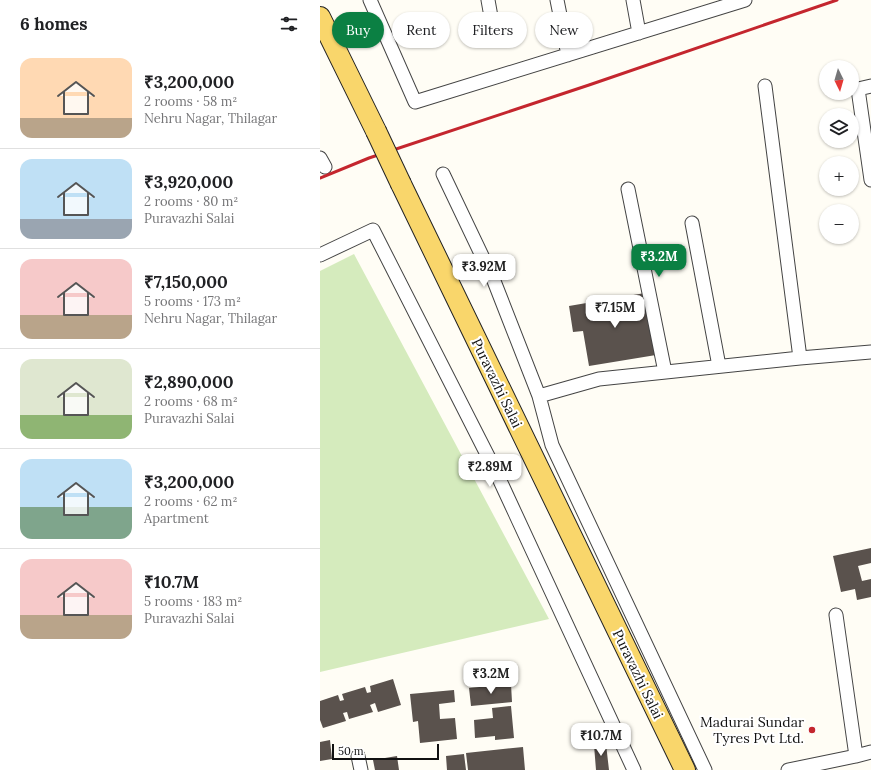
<!DOCTYPE html>
<html lang="en">
<head>
<meta charset="utf-8">
<style>
  body { margin:0; font-family:Lora,serif; background:#f2f2f2; color:#202124; height:100vh; display:flex; flex-direction:column; font-size:15px; white-space:nowrap }
  * { box-sizing:border-box; margin:0 }
  p { font-size:13px; color:#757577 }
  .icon { flex:none; width:22px; height:22px; fill:none; stroke:currentColor; stroke-width:2; stroke-linecap:round; stroke-linejoin:round }
  .map { position:relative; flex:1; overflow:hidden }
  .sheet { display:flex; flex-direction:column; background:#fff; width:320px }
  .sheet>* { flex:none }
  .banner { position:absolute; left:12px; top:12px; width:380px; height:36px; display:flex; gap:8px }
  .needle { width:26px; rotate:175deg }
  .tools { position:absolute; left:499px; top:60px; display:grid; gap:8px }
  .tools a { display:grid; place-items:center; width:40px; height:40px; border-radius:50%; background:#fff; box-shadow:0 1px 3px #0004; font-size:20px }
  .scale { position:absolute; left:12px; bottom:10px; width:107px; box-sizing:border-box; padding-left:4px; border:2px solid #111; border-top:0; font-size:11px; line-height:14px; white-space:nowrap; color:#111; -webkit-text-stroke:3px #fff; paint-order:stroke }
  .price { position:absolute; translate:-50% -34px; padding:0 9px; border-radius:8px; background:#fff; color:#222; font-size:13px; line-height:26px; filter:drop-shadow(0 1px 2px #0008) }
  .price::after { content:''; position:absolute; left:50%; top:24px; width:12px; height:9px; margin-left:-6px; background:inherit; clip-path:polygon(0 0,100% 0,50% 100%) }
  .price.on { background:#0b8043; color:#fff }
  ul { padding:0; list-style:none }
  li { display:flex; align-items:center; gap:12px; height:100px; padding:0 20px }
  li+li { border-top:1px solid #e0e0e0 }
  li span { display:grid; place-items:center; flex:none; width:112px; height:80px; border-radius:12px; color:#555 }
  li>.icon { margin-inline-start:auto }
  span .icon { width:48px; height:48px; fill:#fffc; stroke-width:1 }
  li b { font-size:17px }
  h2 { display:flex; justify-content:space-between; align-items:center; height:48px; padding:0 20px; font-size:17px }
  .pill { padding:0 14px; border-radius:18px; background:#fff; box-shadow:0 1px 3px #0004; font-size:14px; line-height:36px }
  .pill.on { background:#0b8043; color:#fff }
  main { display:flex; flex:1; min-height:0 }
  .map>svg:first-child { display:block }
  .green { fill:#d5ebbd }
  .building { fill:#5a524d }
  .lines { fill:none; stroke-linecap:round; stroke-linejoin:round }
  .minor-casing { stroke:#444; stroke-width:15 }
  .primary-casing { stroke:#222; stroke-width:22 }
  .minor { stroke:#fff; stroke-width:13 }
  .primary { stroke:#f9d66b; stroke-width:20 }
  .rail { stroke:#c4262e; stroke-width:3 }
  .primary-bridge-casing { stroke:#222; stroke-width:22; stroke-linecap:butt }
  .primary-bridge { stroke:#f9d66b; stroke-width:20 }
  .poi-dot { fill:#c4262e; stroke:#fff; stroke-width:1.5 }
  .labels { text-anchor:middle; dominant-baseline:central; stroke-width:4; stroke-linejoin:round; paint-order:stroke }
  .street-label { font-size:14px; fill:#111; stroke:#fff }
  .poi-label { font-size:14px; fill:#111; stroke:#fff; text-anchor:end }
</style>
</head>
<body>
<main>
<section class="sheet">
<h2>6 homes<svg class="icon" aria-label="filters" viewBox="0 0 24 24"><path d="M4 7h16M4 17h16"/><circle cx="9" cy="7" r="2"/><circle cx="15" cy="17" r="2"/></svg></h2>
<ul>
<li><span style="background:linear-gradient(#ffd9b3 75%,#b9a48a 0)"><svg class="icon" aria-label="home" viewBox="0 0 24 24"><path d="M3 11l9-7 9 7M6 9v11h12V9"/></svg></span><div><b>₹3,200,000</b><p>2 rooms · 58 m²</p><p>Nehru Nagar, Thilagar</p></div></li>
<li><span style="background:linear-gradient(#bfe0f5 75%,#9aa5b1 0)"><svg class="icon" aria-label="home" viewBox="0 0 24 24"><path d="M3 11l9-7 9 7M6 9v11h12V9"/></svg></span><div><b>₹3,920,000</b><p>2 rooms · 80 m²</p><p>Puravazhi Salai</p></div></li>
<li><span style="background:linear-gradient(#f6c9c9 70%,#b9a48a 0)"><svg class="icon" aria-label="home" viewBox="0 0 24 24"><path d="M3 11l9-7 9 7M6 9v11h12V9"/></svg></span><div><b>₹7,150,000</b><p>5 rooms · 173 m²</p><p>Nehru Nagar, Thilagar</p></div></li>
<li><span style="background:linear-gradient(#dfe7d0 70%,#8fb573 0)"><svg class="icon" aria-label="home" viewBox="0 0 24 24"><path d="M3 11l9-7 9 7M6 9v11h12V9"/></svg></span><div><b>₹2,890,000</b><p>2 rooms · 68 m²</p><p>Puravazhi Salai</p></div></li>
<li><span style="background:linear-gradient(#bfe0f5 60%,#7fa58c 0)"><svg class="icon" aria-label="home" viewBox="0 0 24 24"><path d="M3 11l9-7 9 7M6 9v11h12V9"/></svg></span><div><b>₹3,200,000</b><p>2 rooms · 62 m²</p><p>Apartment</p></div></li>
<li><span style="background:linear-gradient(#f6c9c9 70%,#b9a48a 0)"><svg class="icon" aria-label="home" viewBox="0 0 24 24"><path d="M3 11l9-7 9 7M6 9v11h12V9"/></svg></span><div><b>₹10.7M</b><p>5 rooms · 183 m²</p><p>Puravazhi Salai</p></div></li>
</ul>
</section>
<div class="map">
<svg width="551" height="770" viewBox="0 0 551 770">
  <rect width="100%" height="100%" fill="#fffdf5"/>
  <path class="green" d="M34,254L229,619L0,672V271Z"/>
  <path class="building" d="M325,293L336,355L269,366L263,331L253,332L249,306Z
    M551,548V563L538,566L542,581L551,579V597L537,600L535,589L521,592L513,556Z
    M73,679L81,705L58,712L55,703L50,705L53,712L29,719L27,712L23,713L26,721L3,728L0,720V701L18,695L20,701L24,700L22,694L45,687L47,693L51,692L50,686Z
    M191,684L192,702L151,706L149,688Z
    M134,690L135,702L119,704L120,719L135,718L137,739L100,743L98,721L93,722L90,694Z
    M191,706L194,738L175,740V736L155,738L154,720L173,718L172,708Z
    M10,740L12,759L0,761V742Z
    M286,744L289,770H276L274,745Z
    M203,747L205,770H148L146,753Z
    M144,754L146,770H127L126,756Z
    M77,756L79,770H55L53,760Z"/>
  <g class="lines">
    <g class="minor-casing">
      <path id="minor" d="M50,0L95,102L425,0
        M168,0L175,39
        M237,0L248,55
        M313,0L319,33
        M445,86L480,358
        M551,86L538,89L551,180
        M0,158L5,167
        M123,174L174,281L219,396
        M308,189L345,372
        M372,223L399,366
        M0,255L53,230L176,472L314,770
        M516,615L536,756
        M38,756L41,770
        M385,770L232,445L219,396L279,379L480,358L551,352
        M468,770L536,756L551,752"/>
    </g>
    <g class="primary-casing">
      <path id="primary" d="M0,17L56,131
        M81,184L365,770"/>
    </g>
    <use href="#minor" class="minor"/>
    <use href="#primary" class="primary"/>
    <path class="rail" d="M0,178L49,158L269,85L517,0"/>
    <g class="primary-bridge-casing">
      <path id="primary-bridge" d="M56,131L81,184"/>
    </g>
    <use href="#primary-bridge" class="primary-bridge"/>
  </g>
  <circle class="poi-dot" cx="492" cy="730" r="4"/>
  <g class="labels">
    <g class="street-label">
      <text transform="translate(177 383) rotate(64)">Puravazhi Salai</text>
      <text transform="translate(318 674) rotate(64)">Puravazhi Salai</text>
    </g>
    <g class="poi-label">
      <text x="484" y="722">Madurai Sundar<tspan x="484" dy="16">Tyres Pvt Ltd.</tspan></text>
    </g>
  </g>
</svg>
<div class="tools">
<a><svg class="needle" viewBox="-14 -14 28 28"><path d="M0-13l5 13h-10z" fill="#e53935"/><path d="M0 13l5-13h-10z" fill="#757577"/></svg></a>
<a><svg class="icon" aria-label="layers" viewBox="0 0 24 24"><path d="M12 4l9 5-9 5-9-5zM3 14l9 5 9-5"/></svg></a>
<a>+</a>
<a>−</a>
</div>
<div class="scale">50 m</div>
<b class="price on" style="left:339px;top:278px">₹3.2M</b>
<b class="price" style="left:164px;top:288px">₹3.92M</b>
<b class="price" style="left:295px;top:329px">₹7.15M</b>
<b class="price" style="left:170px;top:488px">₹2.89M</b>
<b class="price" style="left:171px;top:695px">₹3.2M</b>
<b class="price" style="left:281px;top:757px">₹10.7M</b>
<div class="banner">
<a class="pill on">Buy</a>
<a class="pill">Rent</a>
<a class="pill">Filters</a>
<a class="pill">New</a>
</div>
</div>
</main>
</body>
</html>
